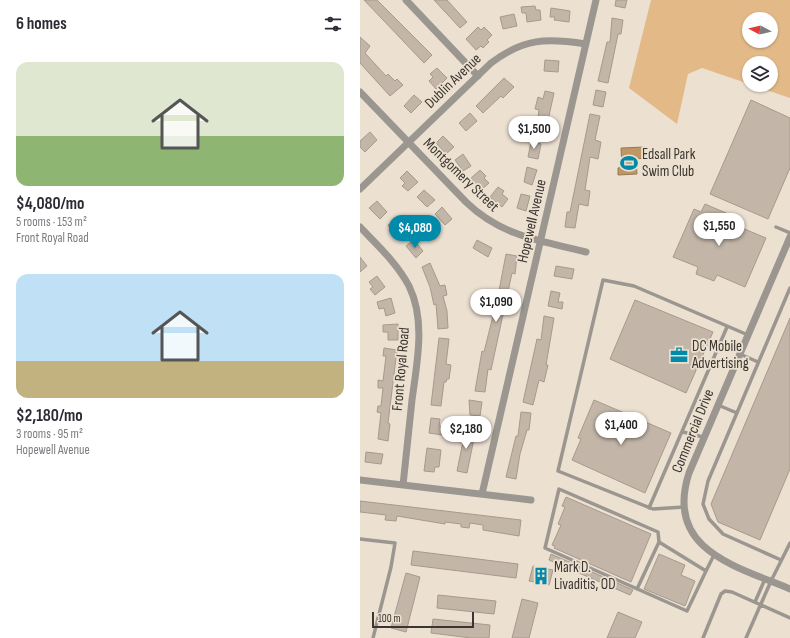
<!DOCTYPE html>
<html lang="en">
<head>
<meta charset="utf-8">
<style>
  body { margin:0; font-family:"Sofia Sans Condensed",sans-serif; background:#f7f7f7; color:#2b2b33; height:100vh; display:flex; flex-direction:column; font-size:15px; white-space:nowrap }
  * { box-sizing:border-box; margin:0 }
  p { font-size:13px; color:#7c7c81 }
  .icon { flex:none; width:22px; height:22px; fill:none; stroke:currentColor; stroke-width:2; stroke-linecap:round; stroke-linejoin:round }
  .map { position:relative; flex:1; overflow:hidden }
  .drawer { display:flex; flex-direction:column; background:#fff; width:360px }
  .drawer>* { flex:none }
  .needle { width:26px; rotate:277deg }
  .fabs { position:absolute; left:382px; top:12px; display:grid; gap:8px }
  .fabs a { display:grid; place-items:center; width:36px; height:36px; border-radius:50%; background:#fff; box-shadow:0 1px 3px #0004; font-size:20px }
  .scale { position:absolute; left:12px; bottom:10px; width:102px; box-sizing:border-box; padding-left:4px; border:2px solid #3b3630; border-top:0; font-size:11px; line-height:14px; white-space:nowrap; color:#3b3630; -webkit-text-stroke:3px #ece0d1; paint-order:stroke }
  .price { position:absolute; translate:-50% -34px; padding:0 9px; border-radius:14px; background:#fff; color:#222; font-size:13px; line-height:26px; filter:drop-shadow(0 1px 2px #0008) }
  .price::after { content:''; position:absolute; left:50%; top:24px; width:12px; height:9px; margin-left:-6px; background:inherit; clip-path:polygon(0 0,100% 0,50% 100%) }
  .price.selected { background:#028aaa; color:#fff }
  ul { padding:0; list-style:none }
  li { display:grid; align-content:center; gap:8px; height:212px; padding:0 16px }
  li span { display:grid; place-items:center; height:124px; border-radius:12px; color:#555 }
  li>.icon { margin-inline-start:auto }
  span .icon { width:72px; height:72px; fill:#fffc; stroke-width:1 }
  li b { font-size:17px }
  h2 { display:flex; justify-content:space-between; align-items:center; height:48px; padding:0 16px; font-size:17px }
  main { display:flex; flex:1; min-height:0 }
  .map>svg:first-child { display:block }
  .green { fill:#e3ba87; fill-rule:evenodd }
  .water { fill:#bf9765; stroke:#977a55 }
  .building { fill:#c3b6a8; stroke:#a69a8d }
  .lines { fill:none; stroke-linecap:round; stroke-linejoin:round }
  .lane { stroke:#9b9690; stroke-width:3.5 }
  .street { stroke:#9b9690; stroke-width:7 }
  .labels { text-anchor:middle; dominant-baseline:central; stroke-width:3.5; stroke-linejoin:round; paint-order:stroke }
  .street-label { font-size:15px; fill:#3b3630; stroke:#ece0d1 }
  .poi-label { font-size:15px; fill:#3b3630; stroke:#ece0d1; text-anchor:start }
</style>
</head>
<body>
<main>
<section class="drawer">
<h2>6 homes<svg class="icon" aria-label="filters" viewBox="0 0 24 24"><path d="M4 7h16M4 17h16"/><circle cx="9" cy="7" r="2"/><circle cx="15" cy="17" r="2"/></svg></h2>
<ul>
<li><span style="background:linear-gradient(#dfe7d0 60%,#8fb573 0)"><svg class="icon" aria-label="home" viewBox="0 0 24 24"><path d="M3 11l9-7 9 7M6 9v11h12V9"/></svg></span><div><b>$4,080/mo</b><p>5 rooms · 153 m²</p><p>Front Royal Road</p></div></li>
<li><span style="background:linear-gradient(#bfe0f5 70%,#c2b280 0)"><svg class="icon" aria-label="home" viewBox="0 0 24 24"><path d="M3 11l9-7 9 7M6 9v11h12V9"/></svg></span><div><b>$2,180/mo</b><p>3 rooms · 95 m²</p><p>Hopewell Avenue</p></div></li>
</ul>
</section>
<div class="map">
<svg width="430" height="638" viewBox="0 0 430 638">
  <rect width="100%" height="100%" fill="#ece0d1"/>
  <path class="green" d="M291,0H430V98L392,85H411V63H389V84L342,68L328,74L317,124L269,88ZM389,19H411V41H389Z"/>
  <path class="water" d="M285,147V158L276,159L277,174L258,175V168L262,167L261,148Z"/>
  <path class="building" d="M4,0H17L72,55L64,63Z
    M74,0H87L107,22L100,28Z
    M256,0H267L265,8L255,6Z
    M175,6L176,10H180L181,20L167,22L166,13H162L161,7Z
    M191,8L210,11L209,22L194,20L195,17H190Z
    M154,14L157,26L143,29L140,17Z
    M252,18L263,20L261,34H258L248,83L238,81L247,42H250Z
    M118,27L121,30L124,27L132,35L127,40L129,42L123,48L121,46L116,50L106,39Z
    M0,37L10,46L5,53L26,76L28,74L35,81L37,79L43,85L30,96L0,63Z
    M185,60L199,61L198,72L184,71Z
    M77,68L87,78L76,89L69,81L73,77L70,74Z
    M144,78L154,87L143,98L141,96L123,113L116,106Z
    M236,90L246,92L243,107L233,105Z
    M185,91L194,93L185,134L170,132L171,124L177,125L179,110L175,109L178,97L183,99Z
    M54,95L62,102L51,113L44,106Z
    M391,100L430,118V168L408,219L350,194Z
    M110,113L117,121L106,131L99,123Z
    M230,114L240,116L235,140L241,142L238,159L230,157L225,190L230,191L228,206L219,204L215,228L205,227L207,212H210Z
    M10,132L17,140L5,152L0,147V141Z
    M83,136L94,147L86,154L76,143Z
    M171,142L181,144L178,159L168,157Z
    M103,154L111,166L103,171L95,160Z
    M167,167L177,170L172,185L164,182Z
    M120,170L126,176L124,178L129,183L121,190L110,179Z
    M47,171L58,182L48,191L42,186L45,183L40,178Z
    M138,187L144,191L142,194L148,199L142,207L130,197Z
    M64,190L75,200L67,207L57,197Z
    M161,194L170,196L166,211L157,208Z
    M17,201L27,212L20,219L9,208Z
    M345,204L373,216L370,223L406,238L385,287L357,275L354,281L336,274L338,267L313,257L334,209L341,212Z
    M82,207L92,219L85,225L75,214Z
    M36,219L44,231L36,237L28,225Z
    M54,240L63,251L56,258L46,246Z
    M117,240L132,248L128,257L113,248Z
    M146,254L157,256L155,274L152,273L131,370L128,369L125,392L115,391L122,351L124,352L138,296Z
    M0,257L7,266L0,272Z
    M70,263L80,286L85,285L87,295L83,296L87,311L88,328L78,329L76,304L74,305L70,287L62,267Z
    M196,266L214,269L212,279L194,276Z
    M17,276L25,287L15,295L10,289L13,287L9,282Z
    M191,291L200,293L198,302H203L202,309L188,306Z
    M31,298L35,313L26,316L24,308L19,309L17,302Z
    M275,300L353,332L326,393L250,359Z
    M184,316L194,318L186,365H188L184,382L179,380L173,405L163,402L177,339L181,340Z
    M430,318V469L400,540L358,522L351,504Z
    M38,324V340H28V332H23V325Z
    M79,338L89,339L86,364L91,365L89,379H87L86,382H84L81,406L71,405Z
    M24,348L37,350L28,423L30,424L28,441L18,439L21,413L17,412L18,406H21L23,388H18V380L23,381L26,356H23Z
    M109,400L122,402L120,416L110,415Z
    M234,400L311,433L285,493L212,460L221,439L218,438Z
    M161,412L171,413L169,430H167L160,454L156,479L146,477L156,436H158Z
    M71,418L80,419L79,426L83,427L82,435L69,433Z
    M106,427L116,429L107,473L97,471Z
    M67,448L81,450L79,467H75L74,472L64,471Z
    M6,452L23,454L21,464L5,462Z
    M206,497L291,534L271,582L194,548L195,546L192,545L201,525L198,524L205,507L202,506Z
    M0,501L161,520L159,536L123,530V525L110,523L109,528L101,527V524L85,522V524L37,516L36,521L25,520L26,515L0,512Z
    M53,551L158,564L156,578L51,565Z
    M191,554L273,590L270,595L189,560Z
    M299,554L325,565L321,575L335,581L325,606L284,589Z
    M173,566L193,570L189,585L169,581Z
    M46,573L60,577L46,632L31,628Z
    M78,595L136,601L134,614L77,608Z
    M162,599L178,603L169,638H152Z
    M258,612L282,622L275,638H247Z
    M73,619L130,625L129,638H111L71,633Z"/>
  <g class="lines">
    <path class="lane" d="M416,227L430,233
      M380,354L398,362
      M358,405L377,413
      M323,432L343,437
      M324,507L293,509L198,471L243,280L274,286L388,335
      M289,508L367,327
      M0,539L35,543L31,567L13,638
      M421,560L363,534L349,519L343,504L348,481L430,288
      M346,571L354,555
      M277,589L299,542L298,532L199,489L185,548L327,611L346,571L299,542
      M395,602L405,579
      M343,638L361,594L365,591L372,592L430,618
      M386,638L411,581L430,543"/>
    <path class="street" d="M46,0L118,76
      M0,92L106,202C141,236 181,241 226,252
      M0,189L131,63C164,38 186,38 226,44
      M0,227C17,245 37,263 49,286C66,321 57,362 52,400C49,428 46,457 43,485
      M430,237L329,473C304,550 376,566 430,589
      M0,480L171,500
      M122,494L236,0"/>
  </g>
  <defs>
    <g id="stadium-bare" transform="scale(1.38)"><path d="M0-5a6.5 5 0 1 0 0 10a6.5 5 0 1 0 0-10ZM-3.5-1.8h7v3.6h-7Z" fill="#028aaa" stroke="#ece0d1" stroke-width="2.5" paint-order="stroke"/></g>
    <g id="office-bare" transform="scale(1.38)"><path d="M-6-3h4V-5.5h4V-3h4V5H-6ZM-1-4.5V-3h2v-1.5ZM-6 0V1H6V0Z" fill="#028aaa" stroke="#ece0d1" stroke-width="2.5" paint-order="stroke"/></g>
    <g id="building-bare" transform="scale(1.38)"><path d="M-4-6H4V6H1V3H-1V6H-4ZM-2.5-4.3h1.7v1.8h-1.7ZM.8-4.3h1.7v1.8H.8ZM-2.5-1h1.7V.8h-1.7ZM.8-1h1.7V.8H.8Z" fill="#028aaa" stroke="#ece0d1" stroke-width="2.5" paint-order="stroke"/></g>
  </defs>
  <g fill-rule="evenodd">
    <use href="#stadium-bare" x="269" y="163"/>
    <use href="#office-bare" x="319" y="355"/>
    <use href="#building-bare" x="181" y="576"/>
  </g>
  <g class="labels">
    <g class="street-label">
      <text transform="translate(93 81) rotate(-44)">Dublin Avenue</text>
      <text transform="translate(101 175) rotate(44)">Montgomery Street</text>
      <text transform="translate(172 221) rotate(-77)">Hopewell Avenue</text>
      <text transform="translate(41 369) rotate(-85)">Front Royal Road</text>
      <text transform="translate(333 431) rotate(-68)">Commercial Drive</text>
    </g>
    <g class="poi-label">
      <text x="282" y="154">Edsall Park<tspan x="282" dy="17">Swim Club</tspan></text>
      <text x="332" y="346">DC Mobile<tspan x="332" dy="17">Advertising</tspan></text>
      <text x="194" y="567">Mark D.<tspan x="194" dy="17">Livaditis, OD</tspan></text>
    </g>
  </g>
</svg>
<div class="fabs">
<a><svg class="needle" viewBox="-14 -14 28 28"><path d="M0-13l5 13h-10z" fill="#e53935"/><path d="M0 13l5-13h-10z" fill="#7c7c81"/></svg></a>
<a><svg class="icon" aria-label="layers" viewBox="0 0 24 24"><path d="M12 4l9 5-9 5-9-5zM3 14l9 5 9-5"/></svg></a>
</div>
<div class="scale">100 m</div>
<b class="price" style="left:174px;top:150px">$1,500</b>
<b class="price" style="left:359px;top:247px">$1,550</b>
<b class="price selected" style="left:55px;top:249px">$4,080</b>
<b class="price" style="left:136px;top:323px">$1,090</b>
<b class="price" style="left:261px;top:446px">$1,400</b>
<b class="price" style="left:106px;top:450px">$2,180</b>
</div>
</main>
</body>
</html>
